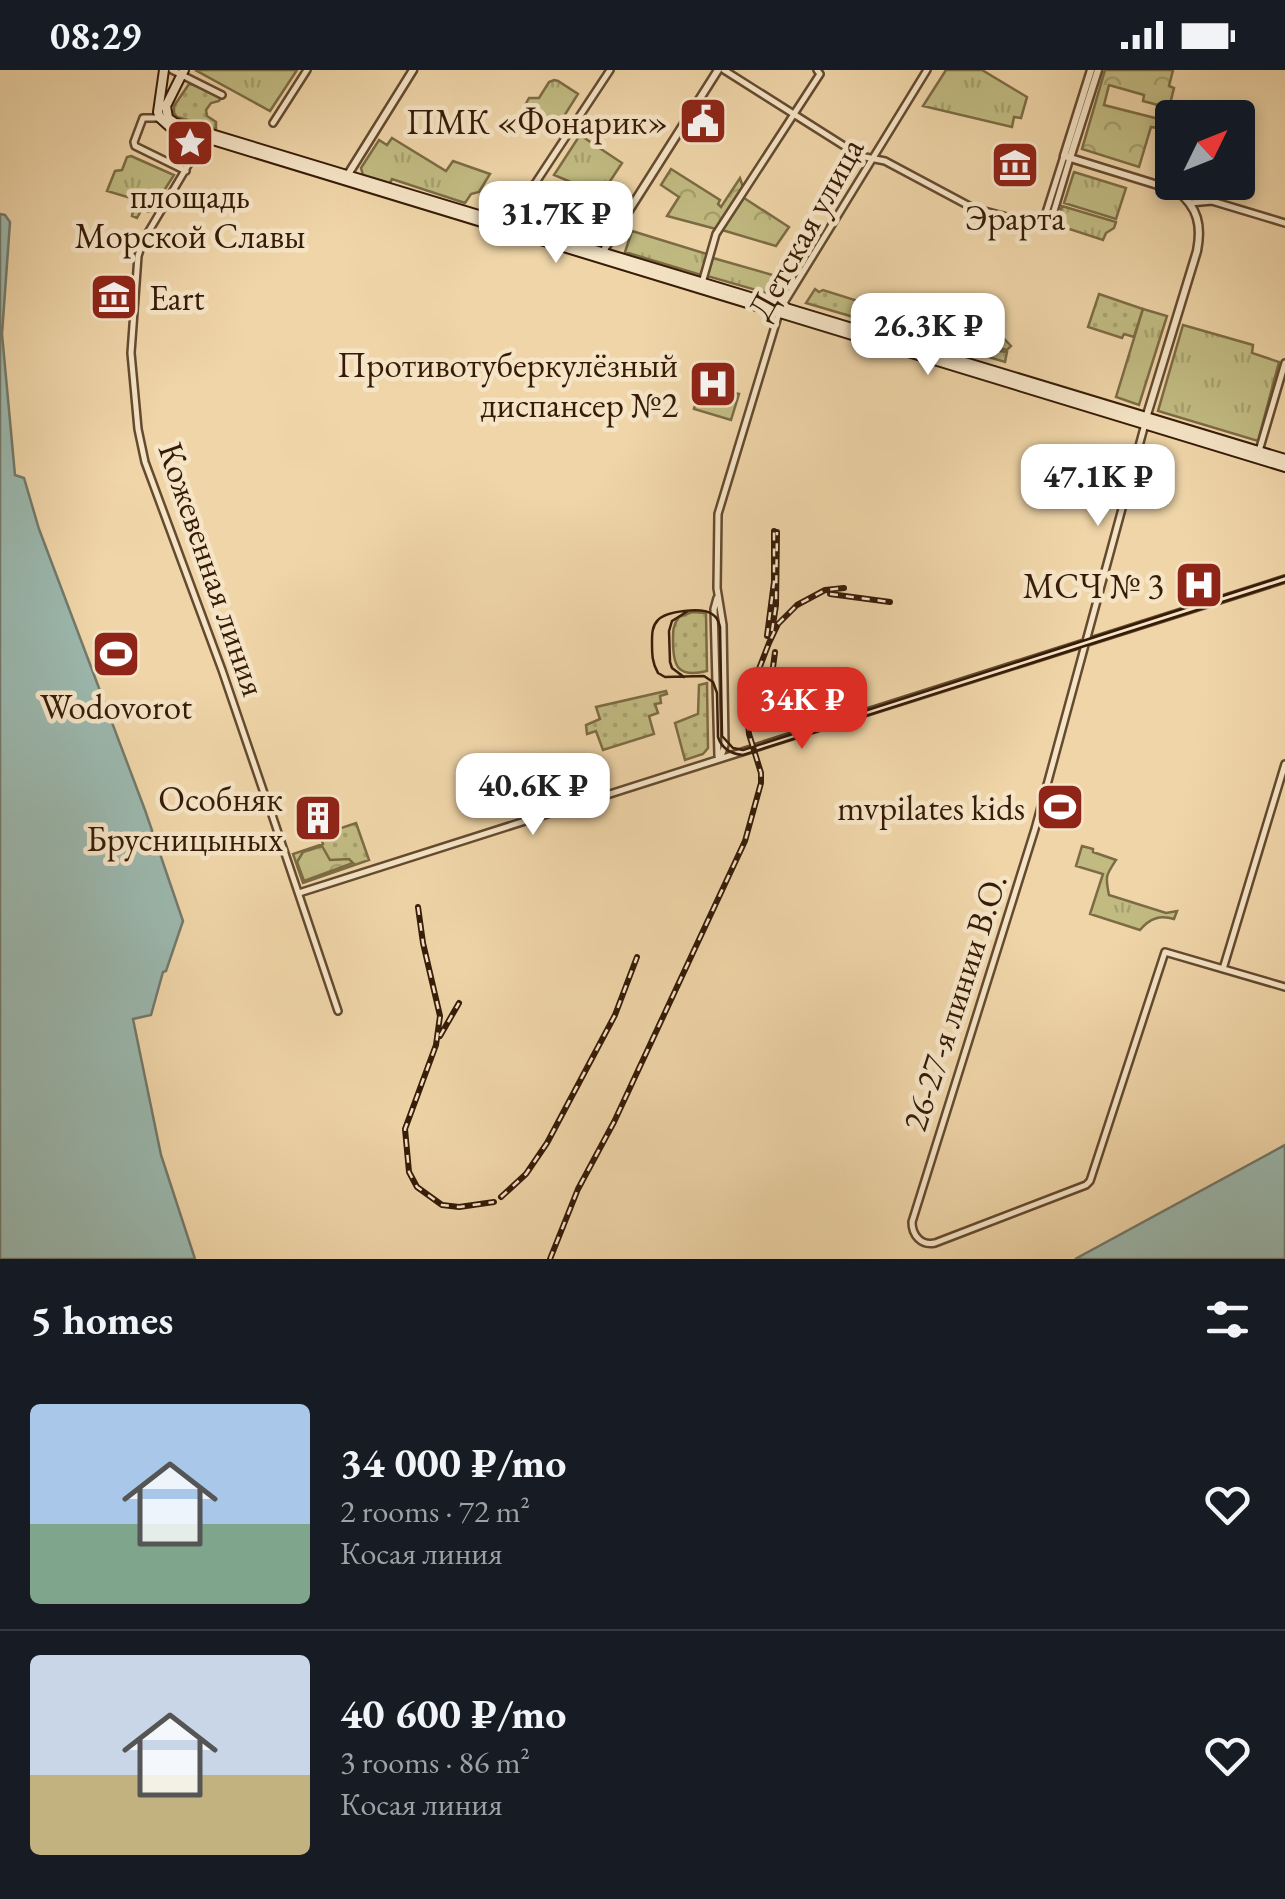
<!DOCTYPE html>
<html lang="en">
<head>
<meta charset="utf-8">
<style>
  body { margin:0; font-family:"EB Garamond",serif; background:#242831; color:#f1f3f6; height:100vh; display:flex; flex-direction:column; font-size:38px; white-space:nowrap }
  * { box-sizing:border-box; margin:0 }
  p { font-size:32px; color:#9ea1a6 }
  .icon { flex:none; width:55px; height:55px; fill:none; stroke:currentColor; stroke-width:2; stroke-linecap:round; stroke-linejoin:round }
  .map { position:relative; height:1189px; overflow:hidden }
  .side { display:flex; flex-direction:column; background:#171b24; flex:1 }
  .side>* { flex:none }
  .needle { width:65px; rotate:47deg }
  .buttons { position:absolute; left:1155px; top:30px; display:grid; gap:20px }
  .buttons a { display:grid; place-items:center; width:100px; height:100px; border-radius:10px; background:#171b24; box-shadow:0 5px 15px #0003; font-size:50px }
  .price { position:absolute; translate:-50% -85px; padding:0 22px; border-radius:20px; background:#fff; color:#222; font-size:32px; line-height:65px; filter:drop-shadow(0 2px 5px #0008) }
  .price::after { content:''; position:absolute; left:50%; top:60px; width:30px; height:22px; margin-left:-15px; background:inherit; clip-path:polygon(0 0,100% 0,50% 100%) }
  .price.selected { background:#d93025; color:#fff }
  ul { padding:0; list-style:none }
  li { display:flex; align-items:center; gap:30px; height:250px; padding:0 30px }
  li+li { border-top:2px solid #363941 }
  li span { display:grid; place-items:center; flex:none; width:280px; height:200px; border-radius:10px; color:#555 }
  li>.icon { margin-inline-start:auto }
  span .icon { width:120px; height:120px; fill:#fffc; stroke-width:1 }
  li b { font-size:42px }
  h2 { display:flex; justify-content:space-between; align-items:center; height:120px; padding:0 30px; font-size:42px }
  .status { display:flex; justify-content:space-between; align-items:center; height:70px; padding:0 50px; background:#171b24; direction:ltr }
  .status svg { height:28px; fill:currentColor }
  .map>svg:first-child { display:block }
  .grass { fill:url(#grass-dots); stroke:#7c6b44; stroke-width:2.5 }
  .forest { fill:url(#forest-crowns); stroke:#7c6b44; stroke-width:2.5 }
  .park { fill:url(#park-tufts); stroke:#7c6b44; stroke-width:2.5 }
  .water { fill:#9bb8ae; stroke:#73796b; stroke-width:2.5 }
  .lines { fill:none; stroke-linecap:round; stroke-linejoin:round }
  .minor-casing { stroke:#644a2f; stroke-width:10 }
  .tertiary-casing { stroke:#644a2f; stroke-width:11 }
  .secondary-casing { stroke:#361b07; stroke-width:12 }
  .minor { stroke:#f5e4c6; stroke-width:5 }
  .tertiary { stroke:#f5e4c6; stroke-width:6 }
  .secondary { stroke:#f5e4c6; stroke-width:8 }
  .tram { stroke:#361b07; stroke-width:2.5 }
  .rail-casing { stroke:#361b07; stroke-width:6 }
  .rail { stroke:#f5e4c6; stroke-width:2.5; stroke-dasharray:8; stroke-linecap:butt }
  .labels { text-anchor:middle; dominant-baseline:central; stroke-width:9; stroke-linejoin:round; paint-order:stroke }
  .poi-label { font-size:35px; fill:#361b07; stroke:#f5e4c6; text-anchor:end }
  .street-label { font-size:35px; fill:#361b07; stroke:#f5e4c6 }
</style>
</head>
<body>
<div class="status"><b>08:29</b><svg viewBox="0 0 49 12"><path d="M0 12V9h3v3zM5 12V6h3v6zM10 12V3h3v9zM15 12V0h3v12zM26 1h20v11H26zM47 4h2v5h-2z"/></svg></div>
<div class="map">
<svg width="1285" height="1189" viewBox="0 0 1285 1189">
  <defs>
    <pattern id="grass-dots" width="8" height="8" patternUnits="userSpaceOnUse" patternTransform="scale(2.5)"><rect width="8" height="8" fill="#c1bb82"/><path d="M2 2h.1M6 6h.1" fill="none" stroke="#a6a06f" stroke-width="1.8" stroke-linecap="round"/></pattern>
    <pattern id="forest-crowns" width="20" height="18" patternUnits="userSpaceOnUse" patternTransform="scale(2.5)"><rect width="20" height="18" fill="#c1bb82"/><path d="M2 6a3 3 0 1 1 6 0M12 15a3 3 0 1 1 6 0" fill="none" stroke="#a6a06f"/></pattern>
    <pattern id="park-tufts" width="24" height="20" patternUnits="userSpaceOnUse" patternTransform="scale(2.5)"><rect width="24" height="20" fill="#c1bb82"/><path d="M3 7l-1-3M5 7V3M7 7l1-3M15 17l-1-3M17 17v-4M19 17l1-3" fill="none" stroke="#a6a06f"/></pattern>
  </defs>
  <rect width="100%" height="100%" fill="#efd5a8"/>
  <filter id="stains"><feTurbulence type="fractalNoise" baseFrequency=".002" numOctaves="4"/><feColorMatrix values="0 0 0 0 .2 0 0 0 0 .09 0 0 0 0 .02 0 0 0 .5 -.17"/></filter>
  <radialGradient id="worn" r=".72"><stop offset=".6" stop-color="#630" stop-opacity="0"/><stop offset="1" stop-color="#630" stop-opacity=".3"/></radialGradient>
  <path class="grass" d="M189,14L197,15L221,28L219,31L211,33L206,40L207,46L216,52V59L201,54L203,50L199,53L177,47L174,43V36Z
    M815,219L819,222L823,220L874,236L871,247L976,278L1007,282L1005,292L806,233Z
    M1099,224L1143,239L1134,267L1124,264L1122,268L1088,257Z
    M692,542L706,543L707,601C678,608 673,597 673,571C673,560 673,555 679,547Z
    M707,613L708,678L703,684L685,690L675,653L698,644L699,615Z
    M666,621L667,624L660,626L661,633L655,634L658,643L649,646L654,664L603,680L596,661L587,664L586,655L600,649L596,637Z
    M356,753L369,790L303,813L293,784L323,774L320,765Z"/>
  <path class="forest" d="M1105,0H1173L1169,16L1174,18L1169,38L1143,31L1144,25L1109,15L1104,35L1159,49L1157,58L1151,57L1139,97L1082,79Z
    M671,99L720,130L718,134L721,137L740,108L743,117L716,159L667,146L679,127L661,115Z
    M744,128L789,157L776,176L722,160Z
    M701,315L739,324L731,350L694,339Z
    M322,776L330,790L349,789L353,793L304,811L297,792L303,782Z"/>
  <path class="park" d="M195,0H297L270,41Z
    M946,0H982L1027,27L1021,48L1014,47L1012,57L923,36Z
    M554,10L558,11L578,24L556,59L524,37L529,28H539L549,12Z
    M580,65L622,93L601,125L554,105Z
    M392,68L446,101L453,91L490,104L479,122L471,124L465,133L392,109L390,113L363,105L361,98L379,70L387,75Z
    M131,86L174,105L151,141L148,142L142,139L137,148L132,146L134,136L130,132L131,128L107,121L115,101L122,100L127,87Z
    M1074,102L1126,118L1116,149L1064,133Z
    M1062,136L1116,152L1114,158L1106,163L1103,170L1057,155Z
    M632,161L707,184L701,205L625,182Z
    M713,188L776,206L773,210L779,212L770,224L707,206Z
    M1143,239L1167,246L1139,335L1116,327Z
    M955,240L986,250L1011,276L1007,280L946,267Z
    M1183,255L1253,275L1252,283L1279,292L1258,371L1158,341Z
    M1082,776L1093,779V782L1116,790C1106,805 1105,806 1109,825L1166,843L1177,841L1174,849C1160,845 1150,848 1140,860L1090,844L1103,804L1076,796Z"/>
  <path class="water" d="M0,144L5,145L10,152L2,264L15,405L24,408L39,459L145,740L183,851L166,901L163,902L151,945L133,949L161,1085L195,1189H0Z
    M1285,1075V1189H1075Z"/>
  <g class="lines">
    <g class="minor-casing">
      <path id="minor" d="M172,0L222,25
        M724,0L860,86L885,91L973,138L1045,157
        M163,48H143L134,72L135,76L186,101
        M273,53L307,0
        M206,65L143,171L138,186L131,283L138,359L145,392L222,600L265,726
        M1190,133L1212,131L1285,153
        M507,156L610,0
        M1045,157L1044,149L1064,86
        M1045,157L1051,151L1070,88
        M702,213L716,164L820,4L817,0
        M782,236L927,0
        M1145,354L1035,759L912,1152C912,1165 921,1176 935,1173L1086,1115L1090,1111L1165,882L1285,917
        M1259,381L1285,293
        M717,528L714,539L718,686
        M720,689L725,675L723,555L717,518L718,444L779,243
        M267,730L338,941
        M299,823L1285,509
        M1223,899L1285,694"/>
    </g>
    <g class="tertiary-casing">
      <path id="tertiary" d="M1091,0L1064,86L1177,121C1198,137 1202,156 1197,181L1146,348
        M1070,88L1098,0
        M347,106L413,0
        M602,183L718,0"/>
    </g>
    <g class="secondary-casing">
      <path id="secondary" d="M164,0L158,42L160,48L170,57L1285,397
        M184,0L166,36L168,48L175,53L1285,389"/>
    </g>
    <use href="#minor" class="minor"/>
    <use href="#tertiary" class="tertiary"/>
    <use href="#secondary" class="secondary"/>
    <path class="tram" d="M1285,506L743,680L733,678L722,666L720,557C718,551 718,548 712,544C702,537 666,541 658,550C652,556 652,564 652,572C652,584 652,593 658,603L665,607L704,606L713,612L717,623L718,667C722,679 731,684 743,685L1285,512
      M684,607L672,598L670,592L669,561L672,551L688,541"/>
    <g class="rail-casing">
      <path id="rail" d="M830,524L890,532
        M772,561L776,535L777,462
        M767,566L774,512V461
        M775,648L770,620L775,582
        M418,837L423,873L440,946L436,975L405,1059L409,1102L417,1117L442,1135L459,1137L494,1132
        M440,966L459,933
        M501,1127L526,1104L547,1073L615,945L637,887
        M550,1189L578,1119L614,1052L745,771L761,713V703L749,664L747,642L757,604L769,573L778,554L797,535L825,520L844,518"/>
    </g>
    <use href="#rail" class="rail"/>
  </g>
  <defs>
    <g id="civic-square" transform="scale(2.5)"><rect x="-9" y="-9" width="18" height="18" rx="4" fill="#8f2418" stroke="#f5e4c6"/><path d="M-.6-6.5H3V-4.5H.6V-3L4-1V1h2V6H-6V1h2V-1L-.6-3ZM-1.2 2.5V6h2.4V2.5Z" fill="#fff"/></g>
    <g id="sight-square" transform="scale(2.5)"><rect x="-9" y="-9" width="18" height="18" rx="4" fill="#8f2418" stroke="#f5e4c6"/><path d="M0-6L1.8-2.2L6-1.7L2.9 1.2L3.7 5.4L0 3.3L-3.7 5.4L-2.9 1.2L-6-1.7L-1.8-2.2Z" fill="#fff"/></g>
    <g id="museum-square" transform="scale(2.5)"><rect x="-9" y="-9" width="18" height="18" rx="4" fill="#8f2418" stroke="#f5e4c6"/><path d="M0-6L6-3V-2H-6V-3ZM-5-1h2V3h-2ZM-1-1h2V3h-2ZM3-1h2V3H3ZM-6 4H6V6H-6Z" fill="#fff"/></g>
    <g id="hospital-square" transform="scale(2.5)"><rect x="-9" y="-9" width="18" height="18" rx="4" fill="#8f2418" stroke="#f5e4c6"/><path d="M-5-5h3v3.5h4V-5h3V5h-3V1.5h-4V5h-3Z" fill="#fff"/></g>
    <g id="stadium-square" transform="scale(2.5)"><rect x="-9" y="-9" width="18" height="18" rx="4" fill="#8f2418" stroke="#f5e4c6"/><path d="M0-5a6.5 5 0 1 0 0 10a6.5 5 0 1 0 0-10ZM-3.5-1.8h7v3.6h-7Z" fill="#fff"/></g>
    <g id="building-square" transform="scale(2.5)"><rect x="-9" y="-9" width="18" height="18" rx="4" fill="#8f2418" stroke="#f5e4c6"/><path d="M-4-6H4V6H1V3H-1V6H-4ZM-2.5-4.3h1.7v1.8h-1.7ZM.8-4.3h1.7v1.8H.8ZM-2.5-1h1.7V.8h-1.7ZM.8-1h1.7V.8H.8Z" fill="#fff"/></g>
  </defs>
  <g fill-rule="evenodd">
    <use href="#civic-square" x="703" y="51"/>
    <use href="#sight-square" x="190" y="73"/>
    <use href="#museum-square" x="1015" y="95"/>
    <use href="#museum-square" x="114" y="227"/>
    <use href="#hospital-square" x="713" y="314"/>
    <use href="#hospital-square" x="1199" y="515"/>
    <use href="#stadium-square" x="116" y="584"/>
    <use href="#stadium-square" x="1060" y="737"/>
    <use href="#building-square" x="318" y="748"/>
  </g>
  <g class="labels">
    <g class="poi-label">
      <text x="668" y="51">ПМК «Фонарик»</text>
      <text x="190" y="125" text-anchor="middle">площадь<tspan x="190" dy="40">Морской Славы</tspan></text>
      <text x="1015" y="147" text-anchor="middle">Эрарта</text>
      <text x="149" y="227" text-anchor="start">Eart</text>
      <text x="678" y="294">Противотуберкулёзный<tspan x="678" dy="40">диспансер №2</tspan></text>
      <text x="1164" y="515">МСЧ № 3</text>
      <text x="116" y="636" text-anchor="middle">Wodovorot</text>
      <text x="283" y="728">Особняк<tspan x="283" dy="40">Брусницыных</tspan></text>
      <text x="1025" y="737">mvpilates kids</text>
    </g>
    <g class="street-label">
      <text transform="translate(805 158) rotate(-61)">Детская улица</text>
      <text transform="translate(213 499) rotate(71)">Кожевенная линия</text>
      <text transform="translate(954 932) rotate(-72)">26-27-я линии В.О.</text>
    </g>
  </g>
  <rect width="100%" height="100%" filter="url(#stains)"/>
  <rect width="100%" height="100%" fill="url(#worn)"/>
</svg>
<div class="buttons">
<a><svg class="needle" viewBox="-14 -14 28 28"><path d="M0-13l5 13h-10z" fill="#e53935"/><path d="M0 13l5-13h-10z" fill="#9ea1a6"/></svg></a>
</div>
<b class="price" style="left:556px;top:196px">31.7K ₽</b>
<b class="price" style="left:928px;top:308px">26.3K ₽</b>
<b class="price" style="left:1098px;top:459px">47.1K ₽</b>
<b class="price selected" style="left:802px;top:682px">34K ₽</b>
<b class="price" style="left:533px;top:768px">40.6K ₽</b>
</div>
<section class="side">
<h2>5 homes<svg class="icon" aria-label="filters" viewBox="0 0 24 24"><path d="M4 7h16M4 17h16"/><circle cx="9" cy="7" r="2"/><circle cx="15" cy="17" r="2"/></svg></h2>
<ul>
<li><span style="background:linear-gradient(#a9c7e8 60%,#7fa58c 0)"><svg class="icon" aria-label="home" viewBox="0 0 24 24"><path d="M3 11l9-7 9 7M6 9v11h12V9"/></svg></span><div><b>34 000 ₽/mo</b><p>2 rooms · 72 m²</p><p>Косая линия</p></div><svg class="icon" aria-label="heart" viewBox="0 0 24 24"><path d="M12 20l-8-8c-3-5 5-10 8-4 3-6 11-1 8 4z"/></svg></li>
<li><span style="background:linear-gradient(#c9d6e8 60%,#c2b280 0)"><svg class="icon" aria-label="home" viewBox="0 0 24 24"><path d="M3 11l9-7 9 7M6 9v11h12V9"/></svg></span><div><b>40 600 ₽/mo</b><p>3 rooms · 86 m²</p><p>Косая линия</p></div><svg class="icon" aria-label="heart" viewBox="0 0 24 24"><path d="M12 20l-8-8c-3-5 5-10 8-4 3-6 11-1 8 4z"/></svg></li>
</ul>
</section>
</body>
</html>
